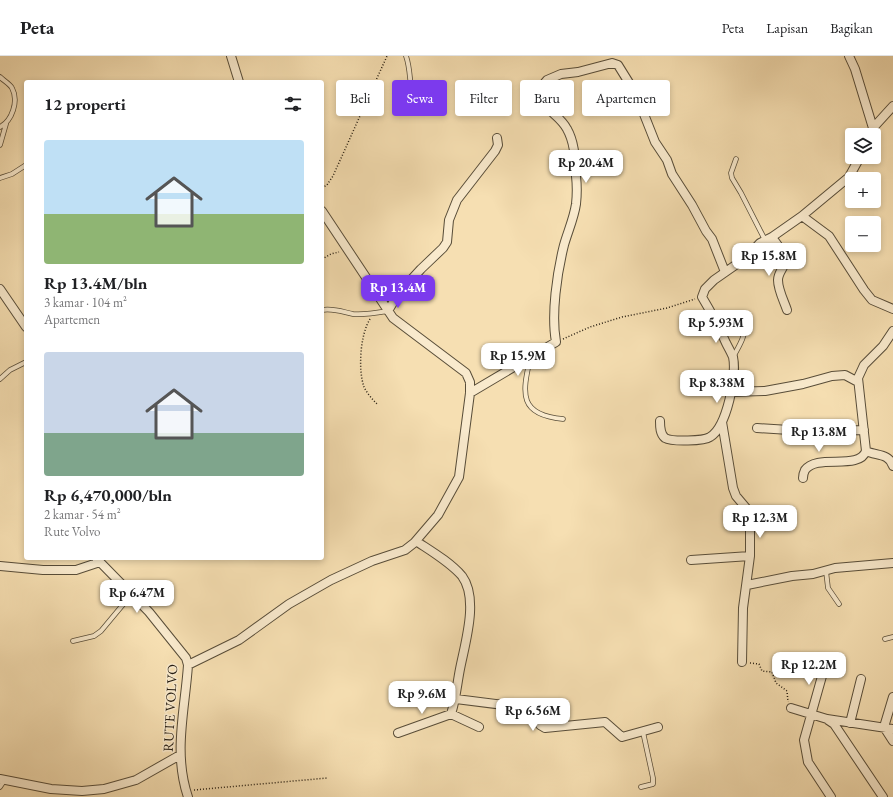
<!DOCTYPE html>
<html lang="id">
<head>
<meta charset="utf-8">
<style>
  body { margin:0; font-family:"EB Garamond",serif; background:#f6f6f6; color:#202124; height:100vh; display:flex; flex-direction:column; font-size:15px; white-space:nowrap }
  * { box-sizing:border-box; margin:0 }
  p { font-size:13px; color:#757577 }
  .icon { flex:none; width:22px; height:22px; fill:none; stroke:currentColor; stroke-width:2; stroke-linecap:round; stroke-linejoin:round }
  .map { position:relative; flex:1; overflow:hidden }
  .drawer { position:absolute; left:24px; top:24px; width:300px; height:480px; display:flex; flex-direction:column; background:#fff; border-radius:4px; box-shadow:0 2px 6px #0003 }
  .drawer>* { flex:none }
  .guide { position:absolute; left:336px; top:24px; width:380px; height:36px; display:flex; gap:8px }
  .controls { position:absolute; left:845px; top:72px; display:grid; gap:8px }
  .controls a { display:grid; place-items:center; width:36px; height:36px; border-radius:4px; background:#fff; box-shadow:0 2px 6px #0003; font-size:20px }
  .price { position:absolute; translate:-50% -34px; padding:0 9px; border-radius:8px; background:#fff; color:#222; font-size:13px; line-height:26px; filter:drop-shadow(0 1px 2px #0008) }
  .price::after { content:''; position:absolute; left:50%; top:24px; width:12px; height:9px; margin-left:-6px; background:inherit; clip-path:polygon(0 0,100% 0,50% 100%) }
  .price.active { background:#7c3aed; color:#fff }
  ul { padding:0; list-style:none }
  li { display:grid; align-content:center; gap:8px; height:212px; padding:0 20px }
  li span { display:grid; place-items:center; height:124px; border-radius:4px; color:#555 }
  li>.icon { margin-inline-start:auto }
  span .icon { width:72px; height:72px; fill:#fffc; stroke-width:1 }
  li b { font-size:17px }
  h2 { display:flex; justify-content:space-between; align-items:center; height:48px; padding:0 20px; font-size:17px }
  .chip { padding:0 14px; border-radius:4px; background:#fff; box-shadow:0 2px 6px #0003; font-size:14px; line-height:36px }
  .chip.active { background:#7c3aed; color:#fff }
  header { display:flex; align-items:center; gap:24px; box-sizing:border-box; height:56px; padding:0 20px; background:#fff; border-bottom:1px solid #e0e0e0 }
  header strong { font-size:19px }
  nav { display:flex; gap:22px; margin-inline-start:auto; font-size:14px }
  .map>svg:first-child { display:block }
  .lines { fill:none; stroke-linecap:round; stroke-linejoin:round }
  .lane-casing { stroke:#584d39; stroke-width:5.5 }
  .street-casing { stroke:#584d39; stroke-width:10 }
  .path { stroke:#241c11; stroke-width:1.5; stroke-dasharray:1 2; stroke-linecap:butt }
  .lane { stroke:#f9eacd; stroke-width:4 }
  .street { stroke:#f9eacd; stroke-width:8 }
  .labels { text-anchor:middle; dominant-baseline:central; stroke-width:3; stroke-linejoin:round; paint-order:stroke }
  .street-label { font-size:14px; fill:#241c11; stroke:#f9eacd }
</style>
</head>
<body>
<header>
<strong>Peta</strong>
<nav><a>Peta</a><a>Lapisan</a><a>Bagikan</a></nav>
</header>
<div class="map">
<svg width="893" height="741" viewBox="0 0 893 741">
  <rect width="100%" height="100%" fill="#f6dfb2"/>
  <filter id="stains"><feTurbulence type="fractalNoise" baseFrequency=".005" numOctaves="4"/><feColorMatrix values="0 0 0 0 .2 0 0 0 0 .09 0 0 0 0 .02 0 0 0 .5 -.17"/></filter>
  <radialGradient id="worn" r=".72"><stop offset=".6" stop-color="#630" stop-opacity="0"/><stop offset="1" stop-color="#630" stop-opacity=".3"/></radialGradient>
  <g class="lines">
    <g class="lane-casing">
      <path id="lane" d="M406,0C411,14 409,27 413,41
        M0,21C3,24 10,28 12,32C19,45 12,65 0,71
        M0,89L6,68
        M736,103L731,117L732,122L741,137L765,184
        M0,122L12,118L26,109
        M322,254C333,252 343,256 353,258C365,259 376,257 388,255
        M733,301C740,289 746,278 747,263
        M530,303C522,338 519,359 563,363
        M0,323L10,314L26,306
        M826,515L828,532L839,548
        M885,583L893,581
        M73,585L94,580L101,575L131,539
        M0,731L4,725
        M641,731L653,728V722L643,676"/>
    </g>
    <g class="street-casing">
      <path id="street" d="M231,0L239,26
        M849,0L855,13L873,72
        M870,79L873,72L893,50
        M802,160L829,180L864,234L872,244L893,253
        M772,181C777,189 787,199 784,209C782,214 778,218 778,224C778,234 784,245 787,254
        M0,233L26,271
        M388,255L398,238L421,213L443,192L447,186L449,164L457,144L495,95L498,89L497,82
        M893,275L883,290L864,309L858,322L866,395C876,400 889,397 893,410
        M730,336L765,335L803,328L832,320L845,319L858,326
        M470,337L556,286C551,258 557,217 564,189C568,175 574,162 576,148C577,139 577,129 576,120C575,104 575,87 567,73C558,56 539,54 541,31L547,24L561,18L578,16L612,7L618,9L636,38L655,86L667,104L672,118L692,149L706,175L712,183L725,216
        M660,365C660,371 660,378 665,382C672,386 704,385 710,381C727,371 737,319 733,301C731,296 728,291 726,287C719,271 711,256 702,241L705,233L714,224L747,201L760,187L772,181L802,160L849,121L860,101
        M722,366L733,432L736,440L747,453L750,462V500L743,552L742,606
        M757,372L805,375L864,374
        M803,422C803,420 804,416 805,414C817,397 859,415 866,395
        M416,485C431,495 450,506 462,520C479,543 465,587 460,613C457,628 456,643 451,658
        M96,502L149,556L186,602L188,609C185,654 173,697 188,741
        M691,504L750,500
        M0,510L43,514H76L100,506
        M747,529L792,520L813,518L835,512L893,507
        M826,606L804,684L808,706L831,741
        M188,609L239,584L289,548L331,524L372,505L405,494L414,487L438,459L459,421L470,337V326L466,317L393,262L322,155
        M893,641L884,671L893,685
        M456,643L535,653L540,669L545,672L605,666L622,681L658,671
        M791,652L827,663L893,673
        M828,664L834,668L883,741
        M850,667L861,623
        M398,677L451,658L479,671
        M0,723L51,733L82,735L104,733L136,724L180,699"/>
    </g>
    <path class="path" d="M322,132L327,129L333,120L387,0
      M322,203L331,198L339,196
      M370,263C360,279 358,314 364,331C367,337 372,343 377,348
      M563,283L590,271L622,261L667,252L695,243
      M750,607L759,608L762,615L772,616L776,627L787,635L788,646
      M194,734L327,722"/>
    <use href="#lane" class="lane"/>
    <use href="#street" class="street"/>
  </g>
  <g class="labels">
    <g class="street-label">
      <text transform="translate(170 652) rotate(-87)">RUTE VOLVO</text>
    </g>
  </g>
  <rect width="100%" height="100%" filter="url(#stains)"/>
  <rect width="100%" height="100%" fill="url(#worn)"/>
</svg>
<div class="controls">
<a><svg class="icon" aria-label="layers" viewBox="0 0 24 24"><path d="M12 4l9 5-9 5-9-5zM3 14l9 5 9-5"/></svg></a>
<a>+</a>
<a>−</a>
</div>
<b class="price" style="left:586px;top:128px">Rp 20.4M</b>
<b class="price" style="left:769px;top:221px">Rp 15.8M</b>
<b class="price active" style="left:398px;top:253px">Rp 13.4M</b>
<b class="price" style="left:716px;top:288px">Rp 5.93M</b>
<b class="price" style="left:518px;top:321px">Rp 15.9M</b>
<b class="price" style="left:717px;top:348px">Rp 8.38M</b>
<b class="price" style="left:819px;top:397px">Rp 13.8M</b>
<b class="price" style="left:760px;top:483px">Rp 12.3M</b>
<b class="price" style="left:137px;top:558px">Rp 6.47M</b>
<b class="price" style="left:809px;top:630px">Rp 12.2M</b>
<b class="price" style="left:422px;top:659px">Rp 9.6M</b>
<b class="price" style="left:533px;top:676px">Rp 6.56M</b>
<div class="guide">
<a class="chip">Beli</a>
<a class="chip active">Sewa</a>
<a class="chip">Filter</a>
<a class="chip">Baru</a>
<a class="chip">Apartemen</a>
</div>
<section class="drawer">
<h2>12 properti<svg class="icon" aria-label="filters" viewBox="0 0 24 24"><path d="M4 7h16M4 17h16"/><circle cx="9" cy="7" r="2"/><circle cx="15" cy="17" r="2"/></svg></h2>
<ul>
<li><span style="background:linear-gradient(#bfe0f5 60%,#8fb573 0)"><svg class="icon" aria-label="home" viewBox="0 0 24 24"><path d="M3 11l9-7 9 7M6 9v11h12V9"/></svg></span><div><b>Rp 13.4M/bln</b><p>3 kamar · 104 m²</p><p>Apartemen</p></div></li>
<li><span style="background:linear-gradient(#c9d6e8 65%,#7fa58c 0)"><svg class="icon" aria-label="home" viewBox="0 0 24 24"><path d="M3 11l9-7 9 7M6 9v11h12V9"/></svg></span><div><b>Rp 6,470,000/bln</b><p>2 kamar · 54 m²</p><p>Rute Volvo</p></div></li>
</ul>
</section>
</div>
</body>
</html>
